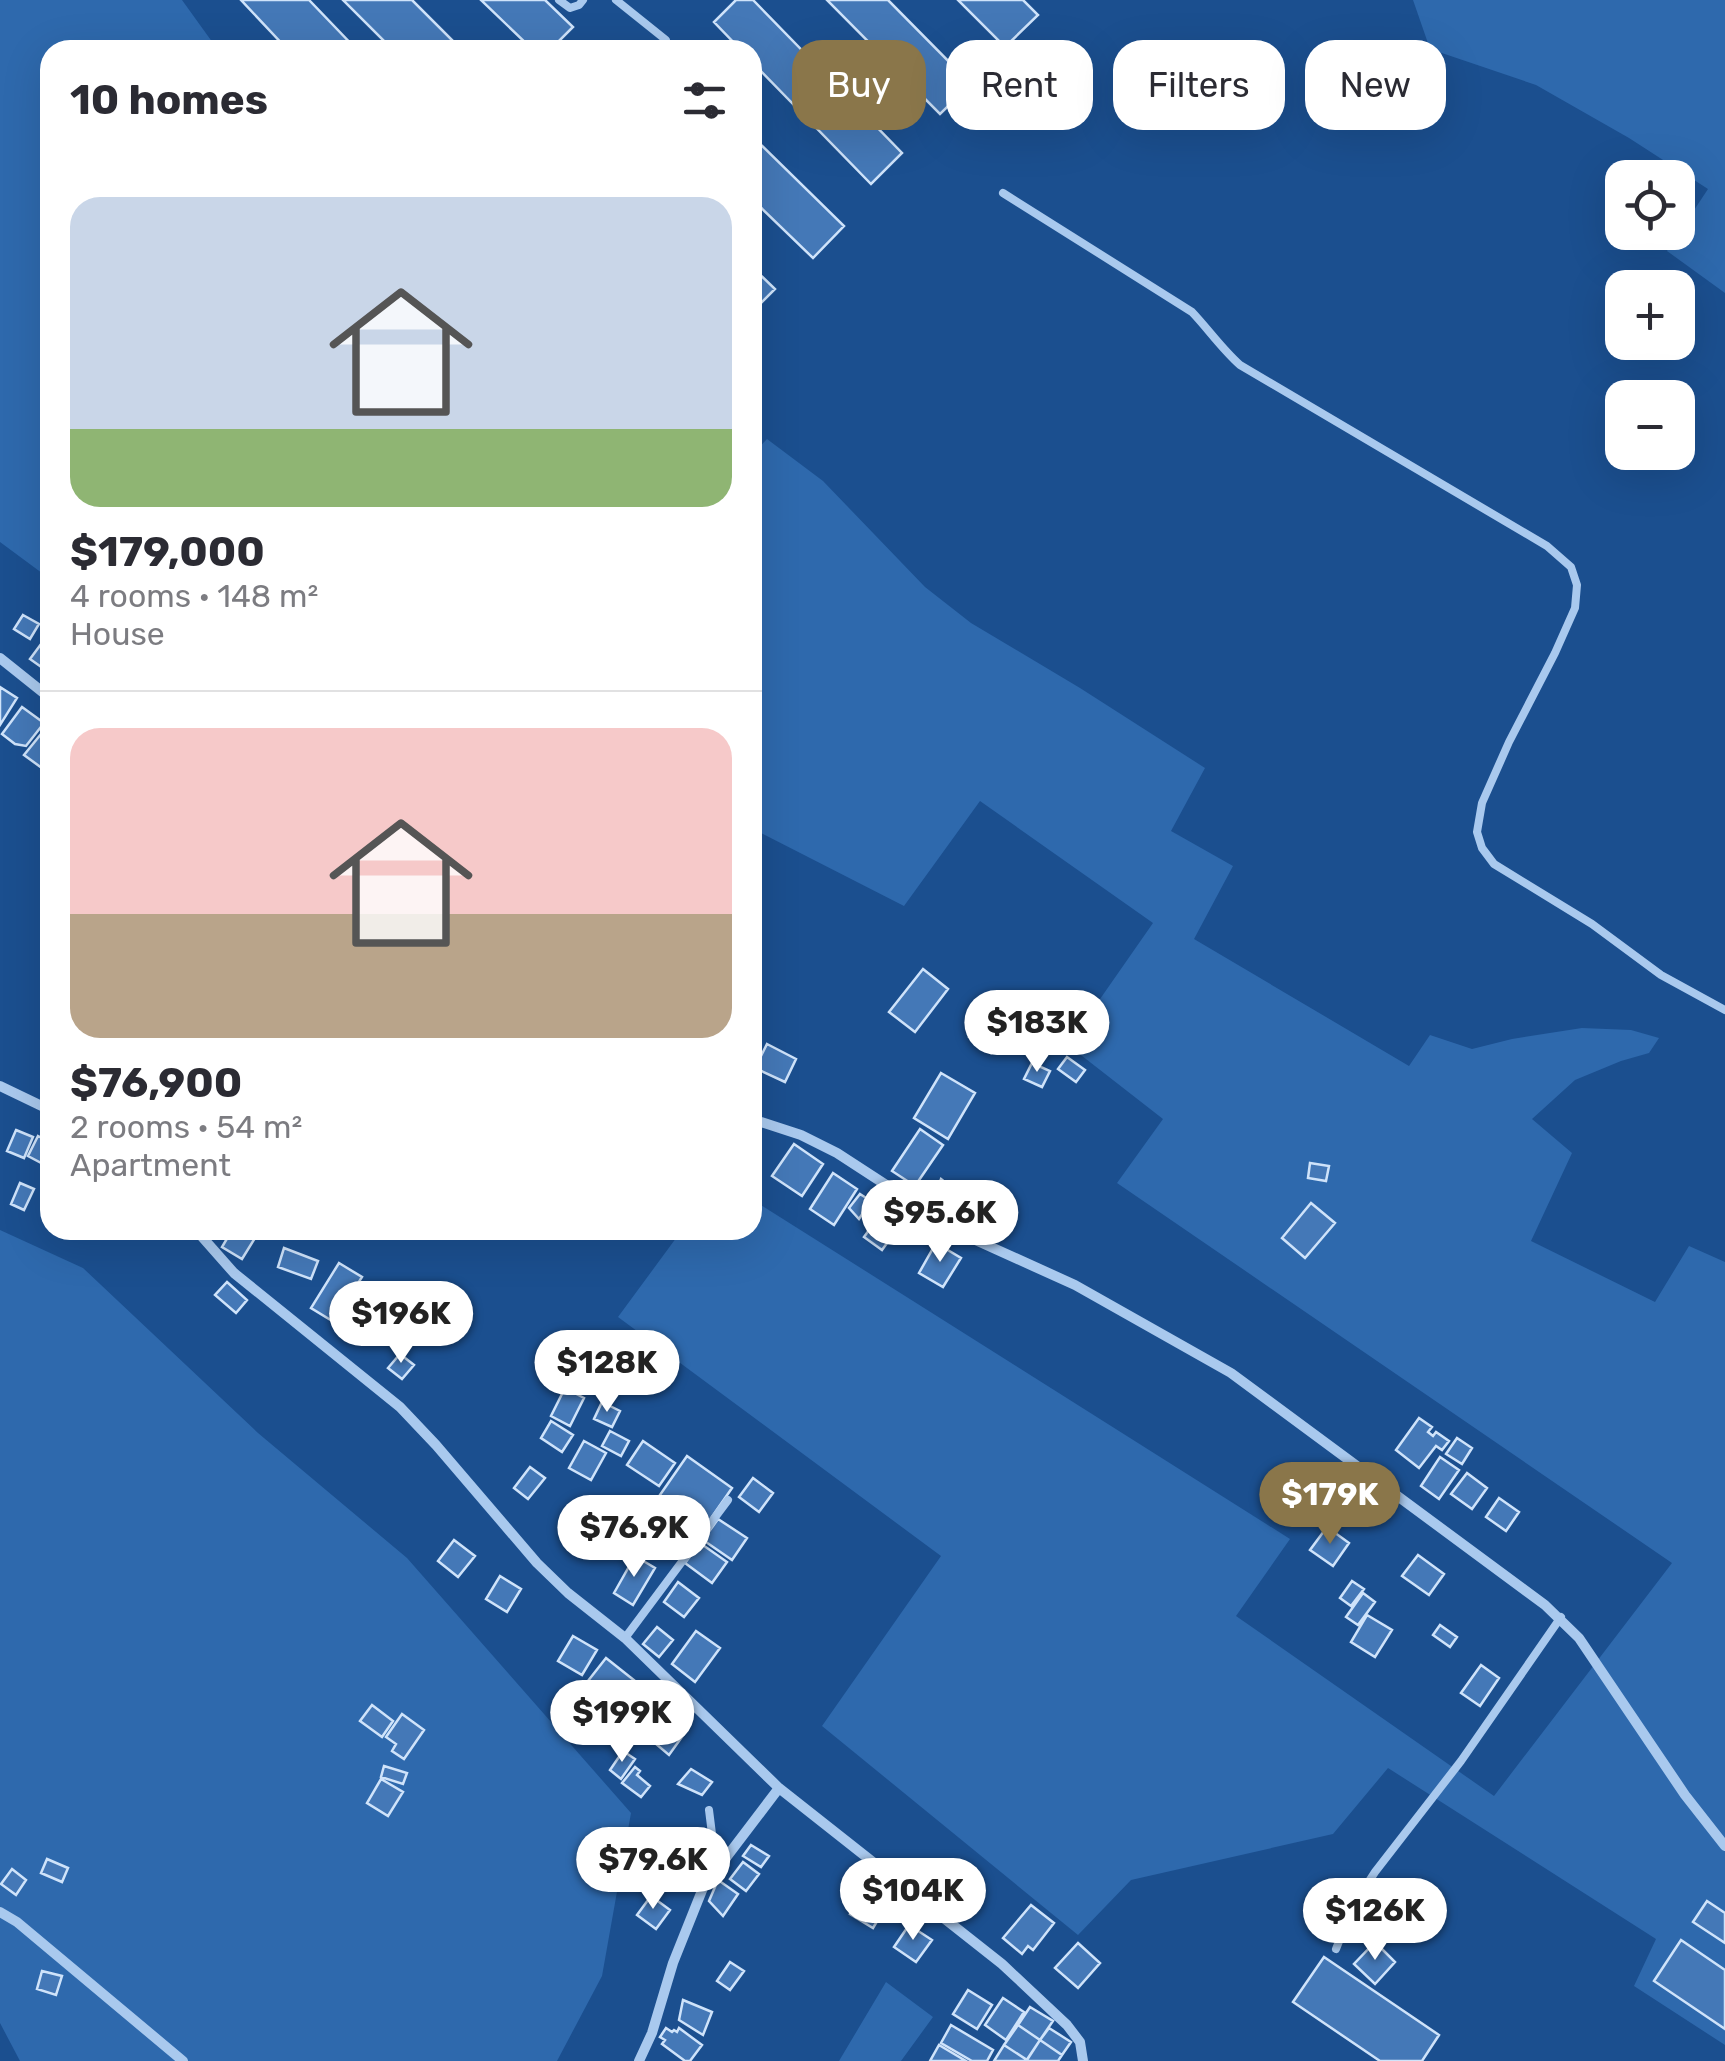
<!DOCTYPE html>
<html lang="en">
<head>
<meta charset="utf-8">
<style>
  body { margin:0; font-family:Rubik,sans-serif; background:#f2f2f3; color:#2b2b33; height:100vh; display:flex; flex-direction:column; font-size:38px; white-space:nowrap }
  * { box-sizing:border-box; margin:0 }
  p { font-size:32px; color:#7c7c81 }
  .icon { flex:none; width:55px; height:55px; fill:none; stroke:currentColor; stroke-width:2; stroke-linecap:round; stroke-linejoin:round }
  .map { position:relative; flex:1; overflow:hidden }
  .panel { position:absolute; left:40px; top:40px; width:722px; height:1200px; display:flex; flex-direction:column; background:#fff; border-radius:30px; box-shadow:0 10px 40px #0002 }
  .panel>* { flex:none }
  .top-card { position:absolute; left:792px; top:40px; width:782px; height:90px; display:flex; gap:20px }
  .tools { position:absolute; left:1605px; top:160px; display:grid; gap:20px }
  .tools a { display:grid; place-items:center; width:90px; height:90px; border-radius:20px; background:#fff; box-shadow:0 10px 40px #0002; font-size:50px }
  .price { position:absolute; translate:-50% -85px; padding:0 22px; border-radius:35px; background:#fff; color:#222; font-size:32px; line-height:65px; filter:drop-shadow(0 2px 5px #0008) }
  .price::after { content:''; position:absolute; left:50%; top:60px; width:30px; height:22px; margin-left:-15px; background:inherit; clip-path:polygon(0 0,100% 0,50% 100%) }
  .price.on { background:#8a764a; color:#fff }
  ul { padding:0; list-style:none }
  li { display:grid; align-content:center; gap:20px; height:530px; padding:0 30px }
  li+li { border-top:2px solid #e1e1e2 }
  li span { display:grid; place-items:center; height:310px; border-radius:30px; color:#555 }
  li>.icon { margin-inline-start:auto }
  span .icon { width:180px; height:180px; fill:#fffc; stroke-width:1 }
  li b { font-size:42px }
  h2 { display:flex; justify-content:space-between; align-items:center; height:120px; padding:0 30px; font-size:42px }
  .tag { padding:0 35px; border-radius:30px; background:#fff; box-shadow:0 10px 40px #0002; font-size:35px; line-height:90px }
  .tag.on { background:#8a764a; color:#fff }
  .map>svg:first-child { display:block }
  .green { fill:#2e69ad }
  .building { fill:#4478b7; stroke:#cfe3fa; stroke-width:2.5 }
  .lines { fill:none; stroke-linecap:round; stroke-linejoin:round }
  .lane { stroke:#a9c9ee; stroke-width:8 }
  .street { stroke:#a9c9ee; stroke-width:10 }
</style>
</head>
<body>
<div class="map">
<svg width="1725" height="2061" viewBox="0 0 1725 2061">
  <rect width="100%" height="100%" fill="#1b4f8f"/>
  <path class="green" d="M0,0H182L218,50H50V579L0,542Z
    M1413,0H1725V293L1667,251L1708,189L1629,138L1536,85L1430,49Z
    M767,439L823,481L925,587L971,623L1080,688L1205,768L1171,831L1233,866L1194,939L1409,1066L1430,1035L1472,1049L1512,1039L1582,1028L1631,1030L1659,1038L1649,1053L1621,1061L1575,1080L1532,1119L1572,1153L1531,1241L1655,1302L1689,1246L1725,1262V2045L1634,1986L1656,1939L1388,1768L1333,1834L1131,1880L1078,1935L822,1726L941,1556L618,1317L682,1230H752L753,1200L1290,1539L1236,1616L1494,1796L1672,1563L1117,1183L1163,1119L1068,1045L1153,923L980,801L904,906L753,829L752,455Z
    M0,1230L83,1268L258,1433L407,1558L631,1813L602,1976L557,2061H20L0,2023Z
    M886,1982L933,2017L901,2061H839Z"/>
  <path class="building" d="M241,0H309L357,50H288Z
    M343,0H412L462,50H393Z
    M481,0H545L573,27L550,50H533Z
    M736,0H753L902,153L871,184L752,62V50H741L714,22Z
    M827,0H888L971,84L940,114Z
    M958,0H1023L1038,15L1005,47Z
    M752,136L844,226L813,258L752,199Z
    M752,267L775,289L752,312Z
    M23,615L39,624L30,639L14,629Z
    M50,632V667L47,671L30,659Z
    M0,687L17,698L0,725Z
    M22,707L44,723L26,746L15,744L2,734Z
    M50,723V766L46,771L24,755Z
    M923,969L948,989L915,1032L889,1012Z
    M985,1016L1006,1031L991,1053L969,1037Z
    M767,1044L796,1059L785,1082L755,1068Z
    M1067,1057L1085,1070L1076,1082L1058,1069Z
    M1032,1063L1050,1071L1042,1087L1024,1079Z
    M941,1073L975,1093L948,1139L914,1118Z
    M920,1129L943,1145L915,1186L892,1171Z
    M16,1130L33,1137L24,1158L7,1151Z
    M38,1136L50,1142V1160L47,1166L28,1156Z
    M794,1144L823,1164L802,1196L772,1176Z
    M1310,1163L1329,1166L1326,1181L1308,1178Z
    M833,1173L857,1189L834,1225L810,1209Z
    M941,1179L956,1191L941,1211L932,1203Z
    M20,1183L34,1189L24,1210L11,1204Z
    M860,1194L871,1201L859,1219L849,1208Z
    M1311,1203L1335,1223L1305,1258L1282,1238Z
    M885,1208L903,1221L882,1250L864,1237Z
    M232,1230H260L242,1259L222,1247Z
    M936,1243L961,1258L943,1287L919,1273Z
    M284,1248L318,1261L311,1279L278,1267Z
    M339,1263L362,1277L334,1322L311,1308Z
    M227,1282L247,1300L236,1313L215,1295Z
    M608,1344L620,1352L604,1375L592,1367Z
    M400,1354L414,1365L402,1379L388,1368Z
    M565,1388L584,1398L570,1426L551,1416Z
    M602,1402L620,1411L612,1427L594,1419Z
    M1419,1418L1432,1427L1428,1432L1433,1436L1436,1432L1449,1441L1442,1450L1436,1446L1419,1468L1396,1450Z
    M551,1421L573,1435L562,1452L541,1438Z
    M610,1431L629,1441L621,1456L602,1446Z
    M1457,1438L1472,1448L1462,1464L1446,1454Z
    M584,1441L606,1453L591,1480L569,1468Z
    M643,1441L675,1463L659,1486L627,1465Z
    M687,1456L732,1488L682,1560L637,1528Z
    M1440,1457L1459,1470L1439,1499L1421,1486Z
    M530,1467L545,1478L528,1499L514,1488Z
    M1467,1473L1487,1488L1472,1509L1451,1494Z
    M753,1478L773,1493L759,1512L739,1497Z
    M1499,1498L1519,1512L1506,1531L1486,1517Z
    M718,1519L747,1538L732,1560L703,1540Z
    M1327,1527L1349,1543L1333,1566L1310,1550Z
    M454,1540L475,1556L458,1577L438,1561Z
    M700,1543L727,1562L712,1583L685,1563Z
    M1418,1555L1444,1574L1429,1595L1402,1576Z
    M635,1556L655,1568L633,1605L614,1593Z
    M500,1576L521,1589L507,1612L486,1599Z
    M1352,1581L1364,1589L1351,1606L1340,1598Z
    M678,1582L699,1598L684,1617L664,1602Z
    M1363,1593L1375,1602L1358,1625L1346,1617Z
    M1367,1615L1392,1630L1375,1657L1351,1642Z
    M1440,1625L1457,1637L1450,1647L1433,1635Z
    M657,1627L673,1640L659,1657L643,1644Z
    M696,1631L720,1648L695,1682L672,1664Z
    M573,1636L597,1650L582,1675L558,1661Z
    M606,1658L635,1681L613,1709L584,1686Z
    M1481,1665L1499,1678L1480,1706L1461,1693Z
    M372,1705L393,1721L382,1737L360,1721Z
    M402,1714L424,1730L404,1759L392,1751L396,1744L386,1737Z
    M666,1721L684,1734L669,1755L649,1738L654,1730H659Z
    M623,1751L635,1759L621,1779L610,1770Z
    M384,1766L407,1773L403,1784L381,1777Z
    M635,1767L640,1771L637,1775L650,1786L641,1797L622,1783Z
    M691,1769L712,1782L702,1795L678,1784Z
    M381,1779L403,1792L388,1816L367,1803Z
    M751,1845L769,1856L761,1867L743,1856Z
    M47,1859L68,1868L62,1882L41,1873Z
    M743,1862L759,1874L746,1891L730,1879Z
    M12,1869L26,1880L16,1895L1,1884Z
    M718,1880L738,1894L723,1916L709,1901Z
    M868,1885L890,1900L873,1928L850,1914Z
    M651,1896L670,1910L656,1929L637,1915Z
    M1707,1901L1725,1913V1943L1693,1922Z
    M1031,1905L1054,1923L1033,1950L1028,1946L1022,1954L1003,1938Z
    M909,1925L932,1940L916,1962L894,1947Z
    M1681,1940L1725,1970V2029L1654,1981Z
    M1375,1942L1395,1962L1375,1984L1354,1964Z
    M1078,1943L1100,1963L1078,1988L1055,1968Z
    M1324,1957L1439,2035L1422,2061H1380L1293,2002Z
    M730,1962L744,1971L730,1990L717,1981Z
    M42,1971L62,1976L56,1995L37,1989Z
    M968,1990L992,2005L977,2029L953,2014Z
    M1003,1998L1024,2012L1006,2040L985,2025Z
    M683,2000L712,2012L703,2035L679,2020Z
    M1030,2007L1053,2021L1040,2040L1018,2025Z
    M951,2025L993,2050L987,2061H972L941,2043Z
    M1018,2025L1040,2040L1027,2060L1004,2045Z
    M666,2028L672,2032L674,2030L677,2032L679,2028L702,2045L690,2061H685L662,2044L665,2040L660,2037Z
    M1049,2028L1071,2042L1062,2055L1040,2040Z
    M1040,2040L1062,2055L1058,2061H1026Z
    M939,2045L966,2061H930Z
    M1004,2045L1027,2060L1026,2061H994Z"/>
  <g class="lines">
    <path class="lane" d="M559,0L570,8L579,5L583,0
      M616,0L666,40L667,50
      M1003,193L1192,312C1209,330 1222,349 1240,365L1547,546L1571,567L1577,585L1575,608L1555,653L1509,742L1482,803L1477,832L1482,848L1494,864L1592,924L1661,975L1725,1010
      M625,1638L728,1500
      M709,1810L712,1834L722,1864
      M1336,1949L1353,1906L1375,1872L1461,1761L1561,1617"/>
    <path class="street" d="M0,658L50,698
      M0,1086L50,1110
      M752,1119L801,1135L837,1153L960,1233L1075,1285L1231,1373L1545,1605L1579,1638L1685,1795L1725,1846
      M196,1230L234,1273L400,1407L436,1445L537,1563L568,1593L625,1638L779,1788L1002,1964L1067,2025L1080,2042L1083,2061
      M0,1912L17,1922L183,2061
      M639,2061L652,2033L673,1963L703,1888L779,1788"/>
  </g>
</svg>
<div class="tools">
<a><svg class="icon" aria-label="locate" viewBox="0 0 24 24"><circle cx="12" cy="12" r="6"/><path d="M12 2v4M12 18v4M2 12h4M18 12h4"/></svg></a>
<a>+</a>
<a>−</a>
</div>
<b class="price" style="left:1037px;top:1075px">$183K</b>
<b class="price" style="left:940px;top:1265px">$95.6K</b>
<b class="price" style="left:401px;top:1366px">$196K</b>
<b class="price" style="left:607px;top:1415px">$128K</b>
<b class="price on" style="left:1330px;top:1547px">$179K</b>
<b class="price" style="left:634px;top:1580px">$76.9K</b>
<b class="price" style="left:622px;top:1765px">$199K</b>
<b class="price" style="left:653px;top:1912px">$79.6K</b>
<b class="price" style="left:913px;top:1943px">$104K</b>
<b class="price" style="left:1375px;top:1963px">$126K</b>
<div class="top-card">
<a class="tag on">Buy</a>
<a class="tag">Rent</a>
<a class="tag">Filters</a>
<a class="tag">New</a>
</div>
<section class="panel">
<h2>10 homes<svg class="icon" aria-label="filters" viewBox="0 0 24 24"><path d="M4 7h16M4 17h16"/><circle cx="9" cy="7" r="2"/><circle cx="15" cy="17" r="2"/></svg></h2>
<ul>
<li><span style="background:linear-gradient(#c9d6e8 75%,#8fb573 0)"><svg class="icon" aria-label="home" viewBox="0 0 24 24"><path d="M3 11l9-7 9 7M6 9v11h12V9"/></svg></span><div><b>$179,000</b><p>4 rooms · 148 m²</p><p>House</p></div></li>
<li><span style="background:linear-gradient(#f6c9c9 60%,#b9a48a 0)"><svg class="icon" aria-label="home" viewBox="0 0 24 24"><path d="M3 11l9-7 9 7M6 9v11h12V9"/></svg></span><div><b>$76,900</b><p>2 rooms · 54 m²</p><p>Apartment</p></div></li>
</ul>
</section>
</div>
</body>
</html>
